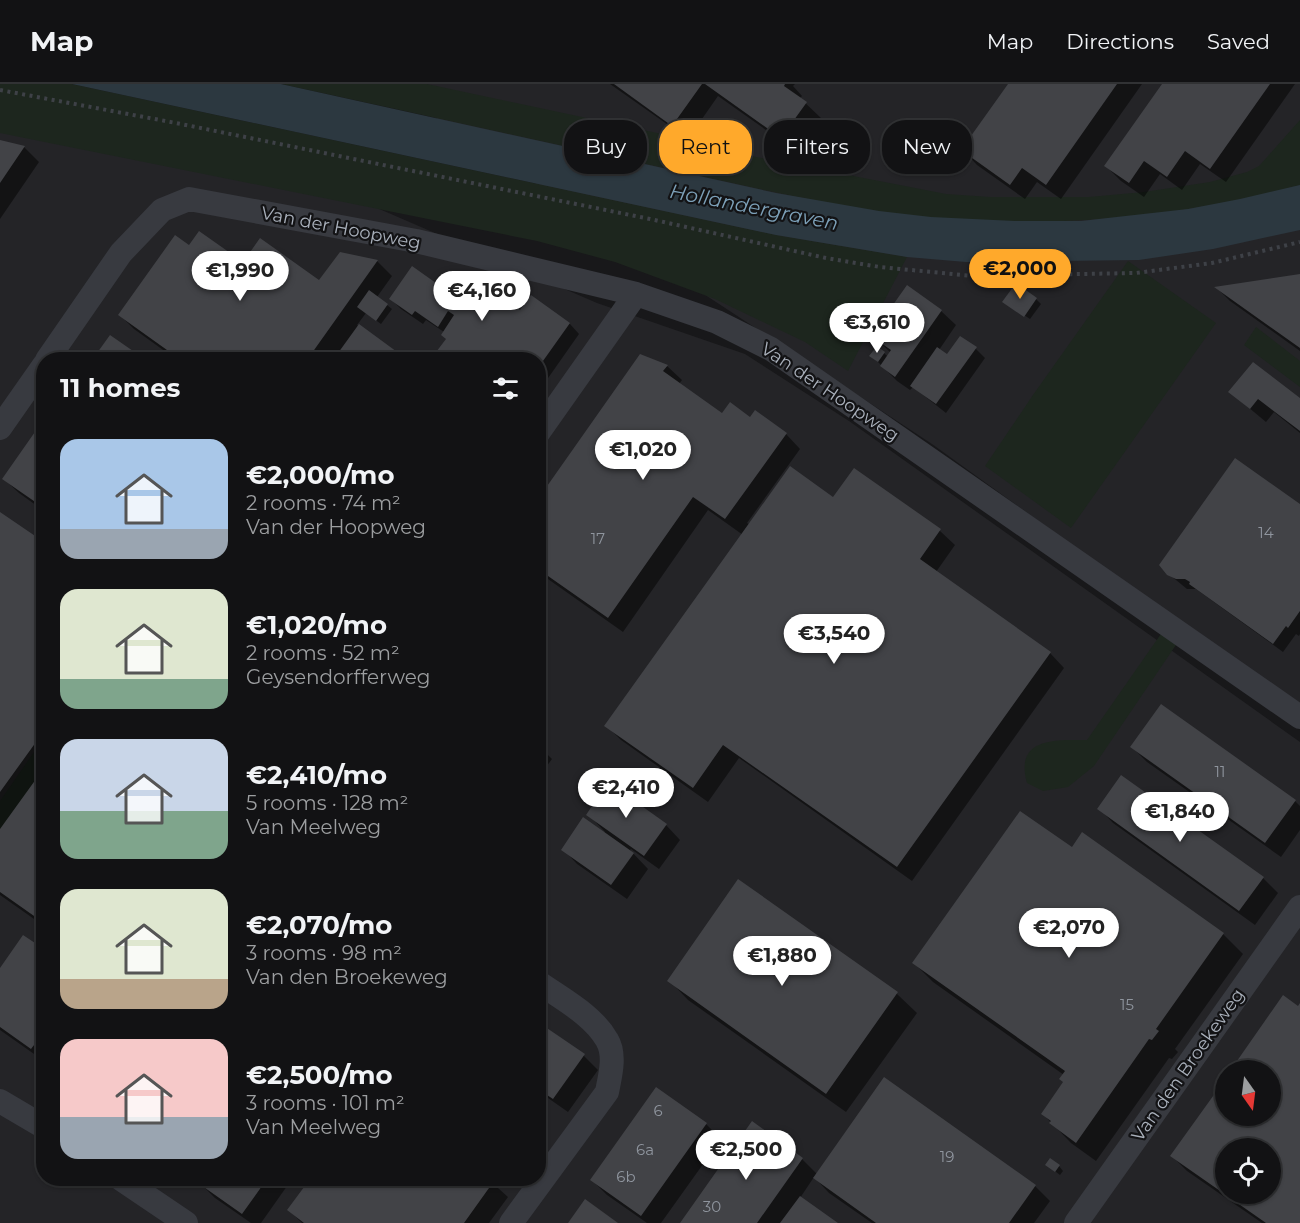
<!DOCTYPE html>
<html lang="en">
<head>
<meta charset="utf-8">
<style>
  body { margin:0; font-family:Montserrat,sans-serif; background:#1f2022; color:#f1f3f6; height:100vh; display:flex; flex-direction:column; font-size:22px; white-space:nowrap }
  * { box-sizing:border-box; margin:0 }
  p { font-size:20px; color:#9c9ea0 }
  .icon { flex:none; width:33px; height:33px; fill:none; stroke:currentColor; stroke-width:2; stroke-linecap:round; stroke-linejoin:round }
  .map { position:relative; flex:1; overflow:hidden }
  .panel { position:absolute; left:36px; top:268px; width:510px; height:834px; display:flex; flex-direction:column; background:#121214; border-radius:24px; box-shadow:0 2px 4px #0004,0 0 0 2px #313234 }
  .panel>* { flex:none }
  .hud { position:absolute; left:564px; top:36px; width:570px; height:54px; display:flex; gap:12px }
  .needle { width:39px; rotate:166deg }
  .tools { position:absolute; left:1215px; top:976px; display:grid; gap:12px }
  .tools a { display:grid; place-items:center; width:66px; height:66px; border-radius:50%; background:#121214; box-shadow:0 2px 4px #0004,0 0 0 2px #313234; font-size:30px }
  .price { position:absolute; translate:-50% -51px; padding:0 14px; border-radius:21px; background:#fff; color:#222; font-size:20px; line-height:39px; filter:drop-shadow(0 2px 3px #0008) }
  .price::after { content:''; position:absolute; left:50%; top:36px; width:18px; height:14px; margin-left:-9px; background:inherit; clip-path:polygon(0 0,100% 0,50% 100%) }
  .price.active { background:#ffa92b; color:#111 }
  ul { padding:0; list-style:none }
  li { display:flex; align-items:center; gap:18px; height:150px; padding:0 24px }
  li span { display:grid; place-items:center; flex:none; width:168px; height:120px; border-radius:18px; color:#555 }
  li>.icon { margin-inline-start:auto }
  span .icon { width:72px; height:72px; fill:#fffc; stroke-width:1 }
  li b { font-size:26px }
  h2 { display:flex; justify-content:space-between; align-items:center; height:72px; padding:0 24px; font-size:26px }
  .tag { padding:0 21px; border-radius:24px; background:#121214; box-shadow:0 2px 4px #0004,0 0 0 2px #313234; font-size:21px; line-height:54px }
  .tag.active { background:#ffa92b; color:#111 }
  header { display:flex; align-items:center; gap:36px; box-sizing:border-box; height:84px; padding:0 30px; background:#121214; border-bottom:2px solid #313234 }
  header strong { font-size:28px }
  nav { display:flex; gap:33px; margin-inline-start:auto; font-size:21px }
  .map>svg:first-child { display:block }
  .built { fill:#242427; fill-rule:evenodd }
  .green { fill:#1d261e }
  .water { fill:#2c3840 }
  .shadow { fill:#0007; fill-rule:evenodd }
  .building { fill:#424347; fill-rule:evenodd }
  .lines { fill:none; stroke-linecap:round; stroke-linejoin:round }
  .path { stroke:#3e4147; stroke-width:4; stroke-dasharray:3 4.5; stroke-linecap:butt }
  .minor { stroke:#383a40; stroke-width:24 }
  .labels { text-anchor:middle; dominant-baseline:central; stroke-width:4.5; stroke-linejoin:round; paint-order:stroke }
  .number-label { font-size:15px; fill:#8f959e }
  .street-label { font-size:18px; fill:#a9b0bb; stroke:#131315 }
  .water-label { font-size:20px; font-style:italic; fill:#7da1b9; stroke:#131315 }
</style>
</head>
<body>
<header>
<strong>Map</strong>
<nav><a>Map</a><a>Directions</a><a>Saved</a></nav>
</header>
<div class="map">
<svg width="1300" height="1139" viewBox="0 0 1300 1139">
  <rect width="100%" height="100%" fill="#18181a"/>
  <path class="built" d="M328,0H1300V626L932,360L413,19Z
    M0,32L296,89L597,219L745,270L849,337L1300,658V1139H0ZM44,276H538V1095H44ZM1226,987H1270V1032H1226ZM1226,1065H1270V1110H1226Z"/>
  <path class="green" d="M0,0H72L776,151L907,173L848,287L805,258L715,215L615,178L537,157L0,49Z
    M281,0H427L690,56L756,73L946,110L990,113H1089L1144,108L1210,98L1247,88L1259,82L1300,36V101C1166,138 1015,148 877,127C796,115 717,95 637,78C518,52 400,26 281,0Z
    M1128,177L1216,239L1071,444L985,382L1033,311Z
    M1256,243L1300,277V303L1244,261Z
    M1163,547L1178,558L1094,682L1068,703L1043,707L1027,699C1014,653 1056,656 1087,656Z
    M43,655V778H0V717Z"/>
  <path class="water" d="M72,0H281L776,109L879,127L931,133L1015,137H1081L1188,125L1240,115L1300,101V146L1213,165L1139,176L966,178L907,173L776,151Z"/>
  <path class="shadow" d="M610,0H795L793,2L802,12L800,14L821,34L797,68L718,12L688,55Z
    M1010,0H1142L1061,115L1037,98L1025,115L977,81L963,66Z
    M1163,0H1295L1226,98L1200,80L1182,106L1160,90L1144,113L1121,97L1106,82Z
    M0,58L24,63L39,78L0,135Z
    M189,163L244,180L320,198L340,170L377,177L392,192L377,213L392,225L381,240L366,229L357,241L406,276H177L134,245L120,231Z
    M1300,192V267L1230,217L1217,204Z
    M443,206L520,228L531,213L570,240L579,250L539,307L541,310L538,313V276H432L447,255L444,248L426,236L423,240L401,225L391,215Z
    M1036,215L1041,220L1030,235L1007,220Z
    M941,227L956,241L939,266L948,272L976,265L985,274L946,329L913,303L910,306L897,297L876,276L884,269L888,273L891,269L873,252Z
    M667,282L682,296L679,300L723,331L751,335L786,350L800,365L747,439L750,441L833,415L854,386L940,447L955,461L936,488L1050,569L1064,584L912,797L739,674L708,718L621,656L606,641L743,451L708,426L623,548L538,488V418Z
    M1230,308L1300,316V349L1274,328L1266,338Z
    M44,338V427L19,409L4,395Z
    M1300,422V550L1299,552L1296,550L1283,568L1196,505H1187L1165,487Z
    M0,430L44,461V842L0,811Z
    M538,661L552,675L538,694Z
    M1132,663L1295,717L1300,722V746L1281,773L1147,678Z
    M1099,724L1263,794L1278,809L1255,841L1113,739Z
    M588,730L666,741L680,756L659,785L631,765L630,766L648,785L627,815L577,780L563,765L605,748Z
    M1072,765L1223,850L1243,870L1175,965L1178,968L1172,975L1169,974L1096,1077L1071,1059L1043,1030L1065,998L1064,991L933,898L914,879Z
    M739,797L897,910L917,929L846,1028L688,916L669,896Z
    M44,867V977L0,946V886Z
    M1300,921V1139H1262L1187,1087L1172,1072L1226,1032H1270V987H1232ZM1226,1065H1270V1110H1226Z
    M538,940L584,972L598,986L568,1028L538,1007Z
    M657,1005L706,1040L721,1055L661,1139H647L607,1111L592,1096Z
    M802,1075L817,1090L1035,1102L1050,1117L1034,1139H872L829,1109L814,1093L800,1114L836,1139H682Z
    M1047,1081L1059,1082L1063,1087L1060,1091Z
    M203,1095H292L261,1139H251L215,1114L200,1099Z
    M312,1095H488L508,1113L489,1139H302L289,1126Z"/>
  <path class="building" d="M614,0H702L672,42Z
    M705,0H785L784,2L807,18L781,54Z
    M1008,0H1117L1046,101L1022,84L1010,101L961,66Z
    M1162,0H1270L1210,85L1185,67L1167,93L1144,77L1129,99L1104,82Z
    M0,56L25,62L0,99Z
    M199,147L243,178L260,154L319,196L340,168L378,176L307,276H181L118,231L175,151L189,161Z
    M412,182L443,204L445,200L458,209L462,204L475,213L484,200L520,226L531,211L570,239L538,284V276H430L446,255L441,251L454,231L448,227L438,243L415,227L412,231L389,215Z
    M1300,190V264L1214,203Z
    M1016,199L1037,214L1024,233L1002,218Z
    M907,201L942,226L895,293L880,282L891,266L871,252Z
    M369,206L388,220L376,237L357,223Z
    M359,240L408,276H333Z
    M110,251L146,276H92Z
    M960,252L977,263L936,320L910,302L937,263L947,270Z
    M877,262L885,268L878,278L869,272Z
    M640,270L668,281L663,287L722,329L730,318L750,333L755,326L787,349L725,435L693,413L608,534L538,485V415Z
    M1253,278L1300,314V347L1258,315L1250,325L1228,308Z
    M44,335V424L2,395Z
    M1235,374L1300,420V527L1288,544L1286,542L1273,560L1189,500L1190,498L1185,495H1176L1167,491L1159,481Z
    M790,382L833,413L854,384L941,445L920,475L1051,568L897,783L723,661L693,704L604,642Z
    M0,428L44,458V647L0,708Z
    M1161,620L1296,716L1265,759L1130,663Z
    M44,684V839L0,808V745Z
    M1121,691L1264,793L1239,827L1097,725Z
    M608,698L667,740L644,772L586,731Z
    M1020,727L1072,763L1082,748L1224,849L1156,945L1159,947L1152,956L1149,955L1076,1059L1049,1039L1051,1037L1041,1030L1063,998L1059,995L1065,987L912,879Z
    M583,733L634,769L611,801L561,766Z
    M738,795L898,908L826,1010L667,897Z
    M23,851L44,865V948L31,965L0,943V884Z
    M1283,911L1298,922L1300,919V1139H1266L1170,1072L1226,994V1032H1270V987H1230ZM1226,1065H1270V1110H1226Z
    M538,938L585,970L553,1015L538,1005Z
    M884,993L1036,1101L1009,1139H876L813,1094Z
    M656,1003L707,1039L641,1132L590,1096Z
    M752,1037L803,1074L757,1139H680Z
    M1050,1074L1060,1081L1055,1088L1045,1081Z
    M201,1095H267L242,1130L198,1099Z
    M310,1095H491L494,1097L464,1139H304L287,1126Z
    M800,1112L838,1139H780Z
    M585,1115L618,1139H568Z"/>
  <g class="lines">
    <path class="path" d="M0,6L176,39L650,135L826,174L880,183L973,192L1136,189L1212,179L1300,158"/>
    <path class="minor" d="M47,276L121,169L162,126L189,115L416,157L636,210L717,238L771,265L1300,633
      M0,344L44,281
      M538,349L636,210
      M0,1017L44,1043
      M121,1095L186,1139
      M511,1139L607,1008C610,992 616,971 607,956C593,931 562,915 538,898
      M1076,1139L1300,823"/>
  </g>
  <g class="labels">
    <g class="number-label">
      <text x="1266" y="448">14</text>
      <text x="598" y="454">17</text>
      <text x="1220" y="687">11</text>
      <text x="1127" y="920">15</text>
      <text x="658" y="1026">6</text>
      <text x="645" y="1065">6a</text>
      <text x="947" y="1072">19</text>
      <text x="626" y="1092">6b</text>
      <text x="712" y="1122">30</text>
    </g>
    <g class="street-label">
      <text transform="translate(341 144) rotate(11)">Van der Hoopweg</text>
      <text transform="translate(830 308) rotate(34)">Van der Hoopweg</text>
      <text transform="translate(1188 981) rotate(-55)">Van den Broekeweg</text>
    </g>
    <g class="water-label">
      <text transform="translate(754 123) rotate(11)">Hollandergraven</text>
    </g>
  </g>
</svg>
<div class="tools">
<a><svg class="needle" viewBox="-14 -14 28 28"><path d="M0-13l5 13h-10z" fill="#e53935"/><path d="M0 13l5-13h-10z" fill="#9c9ea0"/></svg></a>
<a><svg class="icon" aria-label="locate" viewBox="0 0 24 24"><circle cx="12" cy="12" r="6"/><path d="M12 2v4M12 18v4M2 12h4M18 12h4"/></svg></a>
</div>
<b class="price active" style="left:1020px;top:216px">€2,000</b>
<b class="price" style="left:240px;top:218px">€1,990</b>
<b class="price" style="left:482px;top:238px">€4,160</b>
<b class="price" style="left:877px;top:270px">€3,610</b>
<b class="price" style="left:643px;top:397px">€1,020</b>
<b class="price" style="left:834px;top:581px">€3,540</b>
<b class="price" style="left:626px;top:735px">€2,410</b>
<b class="price" style="left:1180px;top:759px">€1,840</b>
<b class="price" style="left:1069px;top:875px">€2,070</b>
<b class="price" style="left:782px;top:903px">€1,880</b>
<b class="price" style="left:746px;top:1097px">€2,500</b>
<div class="hud">
<a class="tag">Buy</a>
<a class="tag active">Rent</a>
<a class="tag">Filters</a>
<a class="tag">New</a>
</div>
<section class="panel">
<h2>11 homes<svg class="icon" aria-label="filters" viewBox="0 0 24 24"><path d="M4 7h16M4 17h16"/><circle cx="9" cy="7" r="2"/><circle cx="15" cy="17" r="2"/></svg></h2>
<ul>
<li><span style="background:linear-gradient(#a9c7e8 75%,#9aa5b1 0)"><svg class="icon" aria-label="home" viewBox="0 0 24 24"><path d="M3 11l9-7 9 7M6 9v11h12V9"/></svg></span><div><b>€2,000/mo</b><p>2 rooms · 74 m²</p><p>Van der Hoopweg</p></div></li>
<li><span style="background:linear-gradient(#dfe7d0 75%,#7fa58c 0)"><svg class="icon" aria-label="home" viewBox="0 0 24 24"><path d="M3 11l9-7 9 7M6 9v11h12V9"/></svg></span><div><b>€1,020/mo</b><p>2 rooms · 52 m²</p><p>Geysendorfferweg</p></div></li>
<li><span style="background:linear-gradient(#c9d6e8 60%,#7fa58c 0)"><svg class="icon" aria-label="home" viewBox="0 0 24 24"><path d="M3 11l9-7 9 7M6 9v11h12V9"/></svg></span><div><b>€2,410/mo</b><p>5 rooms · 128 m²</p><p>Van Meelweg</p></div></li>
<li><span style="background:linear-gradient(#dfe7d0 75%,#b9a48a 0)"><svg class="icon" aria-label="home" viewBox="0 0 24 24"><path d="M3 11l9-7 9 7M6 9v11h12V9"/></svg></span><div><b>€2,070/mo</b><p>3 rooms · 98 m²</p><p>Van den Broekeweg</p></div></li>
<li><span style="background:linear-gradient(#f6c9c9 65%,#9aa5b1 0)"><svg class="icon" aria-label="home" viewBox="0 0 24 24"><path d="M3 11l9-7 9 7M6 9v11h12V9"/></svg></span><div><b>€2,500/mo</b><p>3 rooms · 101 m²</p><p>Van Meelweg</p></div></li>
</ul>
</section>
</div>
</body>
</html>
